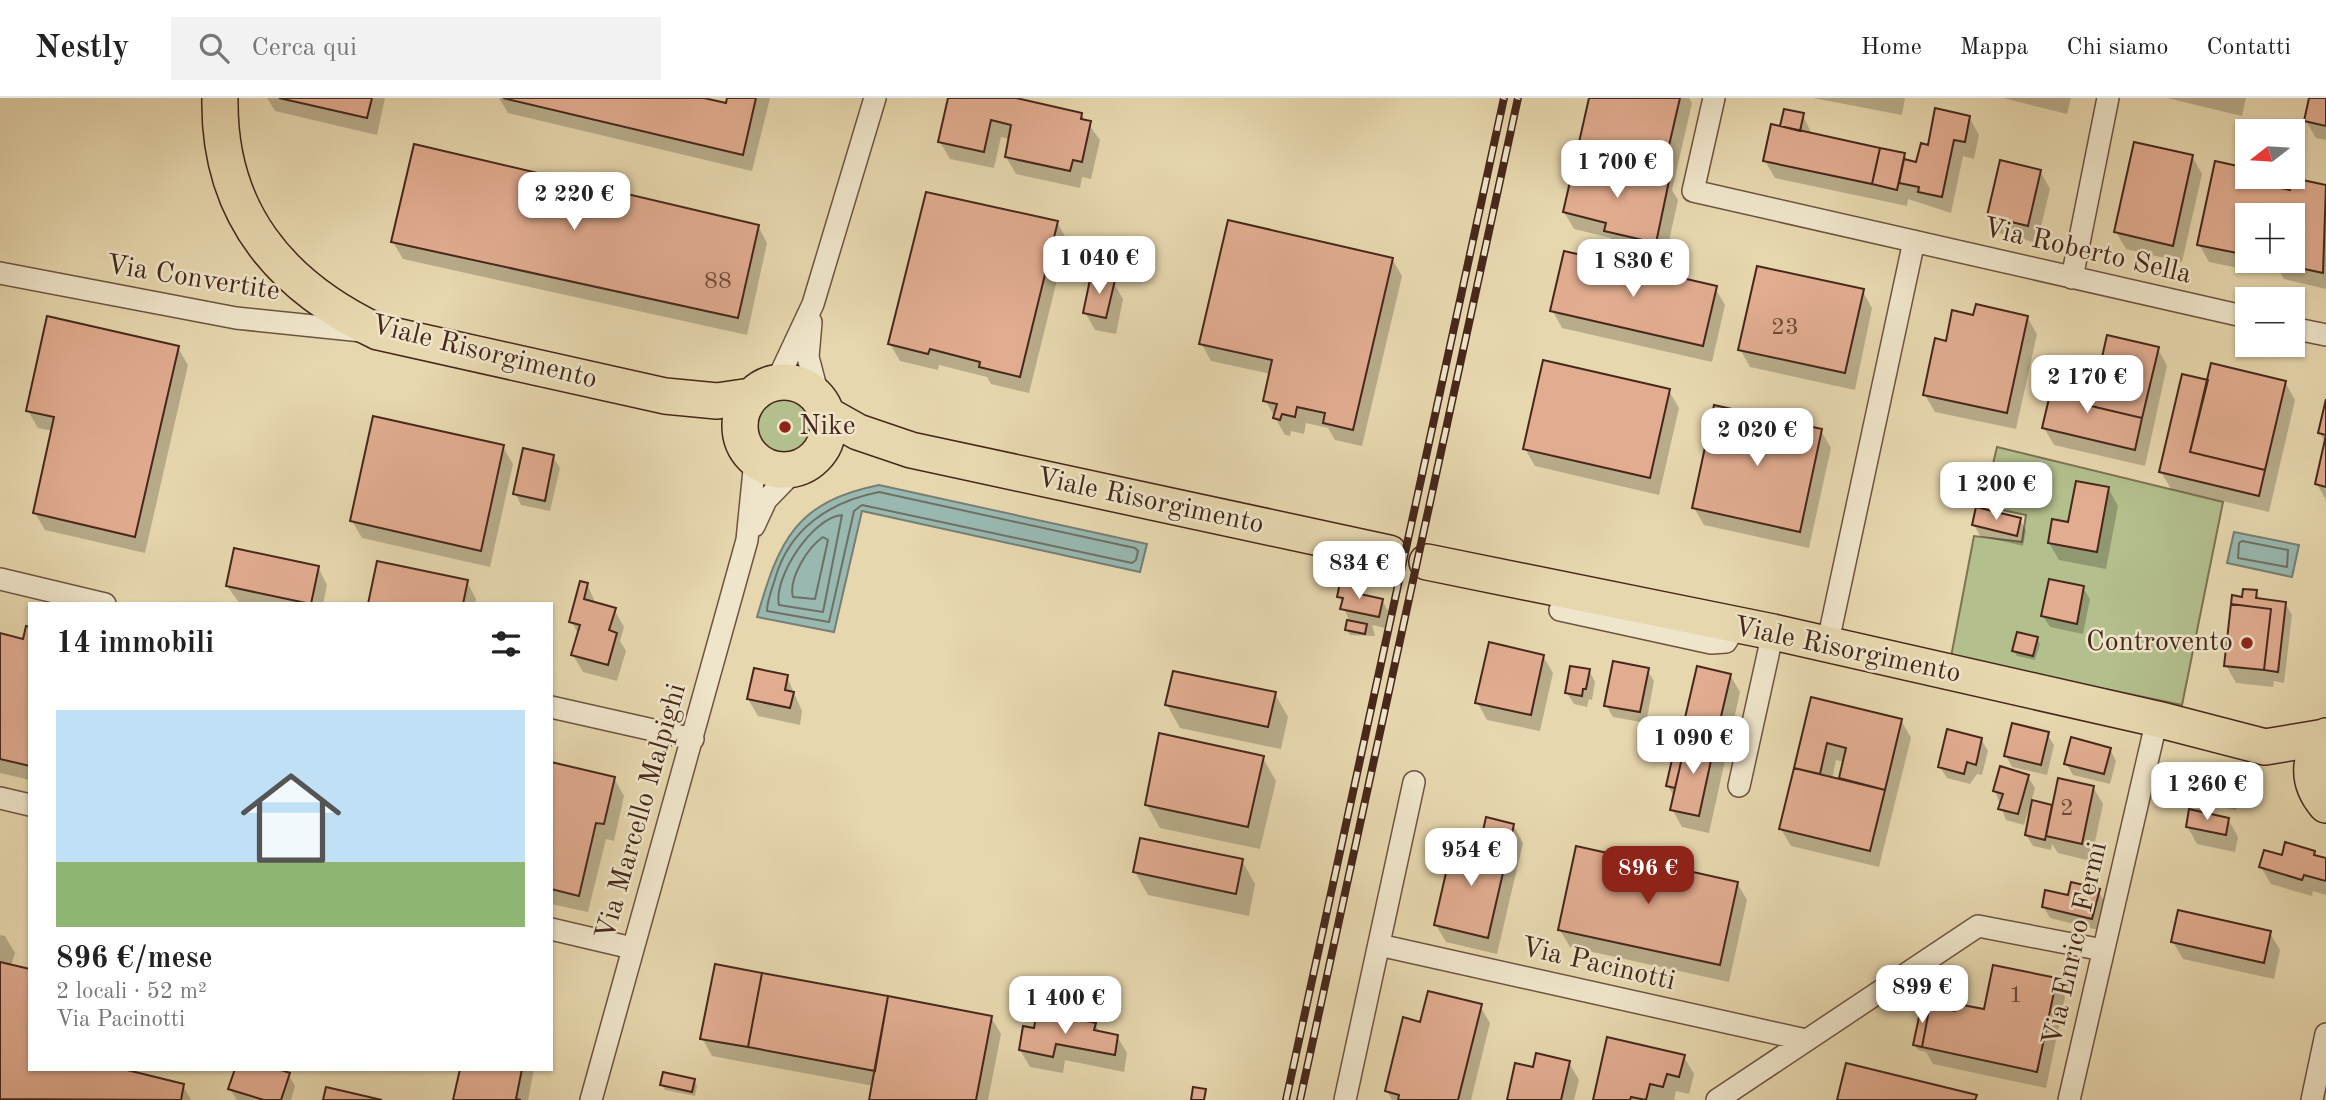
<!DOCTYPE html>
<html lang="it">
<head>
<meta charset="utf-8">
<style>
  body { margin:0; font-family:"Old Standard TT",serif; background:#f2f2f2; color:#222; height:100vh; display:flex; flex-direction:column; font-size:26px; white-space:nowrap }
  * { box-sizing:border-box; margin:0 }
  p { font-size:23px; color:#767676 }
  .icon { flex:none; width:38px; height:38px; fill:none; stroke:currentColor; stroke-width:2; stroke-linecap:round; stroke-linejoin:round }
  .map { position:relative; flex:1; overflow:hidden }
  .side { position:absolute; left:28px; top:504px; width:525px; height:469px; display:flex; flex-direction:column; background:#fff; border-radius:0px; box-shadow:0 2px 5px #0004 }
  .side>* { flex:none }
  .needle { width:46px; rotate:253deg }
  .fabs { position:absolute; left:2235px; top:21px; display:grid; gap:14px }
  .fabs a { display:grid; place-items:center; width:70px; height:70px; border-radius:0px; background:#fff; box-shadow:0 2px 5px #0004; font-size:35px }
  .price { position:absolute; translate:-50% -60px; padding:0 16px; border-radius:14px; background:#fff; color:#222; font-size:23px; line-height:46px; filter:drop-shadow(0 2px 4px #0008) }
  .price::after { content:''; position:absolute; left:50%; top:42px; width:21px; height:16px; margin-left:-10px; background:inherit; clip-path:polygon(0 0,100% 0,50% 100%) }
  .price.selected { background:#8f2418; color:#fff }
  ul { padding:0; list-style:none }
  li { display:grid; align-content:center; gap:14px; height:371px; padding:0 28px }
  li+li { border-top:2px solid #e0e0e0 }
  li span { display:grid; place-items:center; height:217px; border-radius:0px; color:#555 }
  li>.icon { margin-inline-start:auto }
  span .icon { width:126px; height:126px; fill:#fffc; stroke-width:1 }
  li b { font-size:30px }
  h2 { display:flex; justify-content:space-between; align-items:center; height:84px; padding:0 28px; font-size:30px }
  header { display:flex; align-items:center; gap:42px; box-sizing:border-box; height:98px; padding:0 35px; background:#fff; border-bottom:2px solid #e0e0e0 }
  header strong { font-size:33px }
  nav { display:flex; gap:38px; margin-inline-start:auto; font-size:24px }
  .search { width:490px; height:63px; background:#f2f2f2; display:flex; align-items:center; gap:18px; box-sizing:border-box; padding:0 24px; border-radius:0px; color:#767676; font-size:26px }
  .map>svg:first-child { display:block }
  .green { fill:#b3bf8c; stroke:#7c7353; stroke-width:2 }
  .water { fill:#98b8b0; stroke:#777e74; stroke-width:2 }
  .shadow { fill:#0003; fill-rule:evenodd }
  .lines { fill:none; stroke-linecap:round; stroke-linejoin:round }
  .shore { stroke:#6f7065; stroke-width:2 }
  .building { fill:#e1ac90; stroke:#46271a; stroke-width:2 }
  .minor-casing { stroke:#6e533f; stroke-width:24 }
  .primary-casing { stroke:#46271a; stroke-width:38 }
  .minor { stroke:#efe5ca; stroke-width:21 }
  .primary { stroke:#e7d7ae; stroke-width:35 }
  .rail-casing { stroke:#46271a; stroke-width:8 }
  .rail { stroke:#efe5ca; stroke-width:5; stroke-dasharray:16; stroke-linecap:butt }
  .poi-dot { fill:#8f2418; stroke:#efe5ca; stroke-width:2.5 }
  .labels { text-anchor:middle; dominant-baseline:central; stroke-width:5; stroke-linejoin:round; paint-order:stroke }
  .number-label { font-size:24px; fill:#6d4838 }
  .street-label { font-size:28px; fill:#46271a; stroke:#efe5ca }
  .poi-label { font-size:28px; fill:#46271a; stroke:#efe5ca; text-anchor:start }
</style>
</head>
<body>
<header>
<strong>Nestly</strong>
<div class="search"><svg class="icon" aria-label="search" viewBox="0 0 24 24"><circle cx="10" cy="10" r="6"/><path d="M15 15l6 6"/></svg>Cerca qui</div>
<nav><a>Home</a><a>Mappa</a><a>Chi siamo</a><a>Contatti</a></nav>
</header>
<div class="map">
<svg width="2326" height="1002" viewBox="0 0 2326 1002">
  <rect width="100%" height="100%" fill="#e7d7ae"/>
  <filter id="stains"><feTurbulence type="fractalNoise" baseFrequency=".00286" numOctaves="4"/><feColorMatrix values="0 0 0 0 .2 0 0 0 0 .09 0 0 0 0 .02 0 0 0 .5 -.17"/></filter>
  <radialGradient id="worn" r=".72"><stop offset=".6" stop-color="#630" stop-opacity="0"/><stop offset="1" stop-color="#630" stop-opacity=".3"/></radialGradient>
  <path class="green" d="M749 329a35 35 0 1 1 70 0a35 35 0 1 1-70 0Z
    M1997,349L2223,404L2182,607L1951,559L1974,438L2022,444L2026,417L1983,408Z"/>
  <path class="water" d="M879,387L1147,446L1140,474L862,413L834,534L757,519C779,443 795,404 879,387Z
    M2234,434L2299,447L2292,479L2227,465Z"/>
  <path class="shadow" d="M267,0H385L377,37L275,13Z
    M499,0H696L727,7L729,0H770L752,73L508,15Z
    M950,0H1007L1081,16L1100,42L1091,81L1082,79L1080,90L1016,76L1006,59L1010,41L1001,39L994,70L950,61L940,44Z
    M1591,0H1689L1692,5L1672,92L1678,102L1665,161L1616,150L1611,140L1574,131L1564,114Z
    M1813,0H1905L1902,17Z
    M2003,0H2071L2067,16Z
    M2167,0H2246L2242,18Z
    M2311,0H2326V42L2316,40L2306,23Z
    M1803,17L1812,37L1904,56L1908,64L1918,66L1969,19L1979,37L1974,61L1963,58L1951,115L1908,101L1907,108L1775,80L1765,63L1782,30Z
    M2192,58L2202,76L2182,164L2126,151L2116,134Z
    M2247,72V79H2268L2275,91L2291,94L2294,82L2326,88V191L2284,181L2274,164L2292,163V117H2247V163H2261L2258,174L2209,164L2199,146Z
    M2040,73L2050,91L2037,145L1999,135L1989,118Z
    M1057,124L1067,142L1029,295L991,286L987,279L939,267L938,272L900,263L890,246Z
    M758,128L767,145L747,237L403,161L393,144Z
    M1392,161L1402,178L1362,348L1335,342L1328,330L1306,325L1304,336L1291,333L1290,338L1285,337L1265,302L1271,276L1211,263L1201,245Z
    M1113,184L1123,201L1116,236L1095,232L1085,214Z
    M1715,190L1725,207L1712,264L1562,230L1552,212Z
    M1862,192L1872,210L1855,292L1750,269L1740,251Z
    M1975,219H2027L2037,236L2016,331L1935,314L1925,297L1947,245Z
    M178,250L188,267L145,455L45,432L35,415L53,333L38,330L28,313Z
    M2158,251L2167,268L2145,368L2054,347L2044,330L2056,277L2097,286Z
    M2285,284L2295,302L2269,414L2171,391L2161,374Z
    M1669,293L1679,310L1659,397L1535,368L1525,351Z
    M2326,309V402L2317,386L2326,346L2320,335Z
    M1821,333L1831,350L1809,450L1704,427L1694,410Z
    M503,349L513,366L490,469L362,440L352,423Z
    M553,359L560,370L550,413L521,407L515,395Z
    M2108,390L2118,408L2106,471L2059,462L2049,445Z
    M2020,421L2026,433L2023,448L1980,438L1974,427Z
    M318,469L327,487L323,506H240L227,488Z
    M467,484L476,501L475,506H370Z
    M587,486L596,506L614,511L624,529L620,543L626,553L617,583L583,574L573,557L579,537L571,523Z
    M2083,490L2090,501L2083,536L2050,529L2043,518Z
    M1360,491L1364,499L1382,502L1388,513L1385,530L1372,527L1375,538L1350,537L1347,532L1349,522L1339,498Z
    M2256,494L2261,502L2285,505L2292,517L2284,585L2274,583L2273,589L2236,585L2226,567L2244,501Z
    M30,531V682L0,675V537L24,543Z
    M2037,541L2040,546L2035,562L2017,558L2014,553Z
    M1543,558L1553,575L1540,633L1487,622L1477,604Z
    M1589,572L1595,584L1592,602L1589,601L1587,609L1574,606L1567,595Z
    M1647,572L1654,583L1646,625L1613,619L1606,607Z
    M1730,577L1740,594L1709,735L1682,729L1672,711L1675,700L1668,688L1686,649L1683,636Z
    M787,579L802,613L800,627L758,618L748,601Z
    M1275,596L1288,619L1281,651L1180,630L1167,607Z
    M1812,601L1901,622L1911,640L1879,769L1791,748L1781,731ZM1836,662L1845,664L1840,683L1832,681Z
    M2047,636L2054,647L2047,677L2012,669L2006,658Z
    M1981,641L1988,653L1982,677L1977,676L1970,686L1947,680L1940,669Z
    M2110,651L2116,663L2110,686L2073,677L2066,665Z
    M1263,660L1276,683L1260,751L1160,730L1147,707Z
    M551,666L614,680L624,698L614,743L606,741L588,814L551,806Z
    M2224,672L2231,683L2229,691L2238,703L2236,712L2189,703L2182,692L2198,677Z
    M2028,679L2035,690L2031,704L2053,711L2093,689L2103,706L2091,763L2058,755L2052,746L2051,752L2033,748L2026,737L2033,705L2031,704L2024,727L2006,722L1995,693Z
    M1487,721L1513,727L1523,745L1497,856L1446,844L1436,827L1481,748Z
    M2228,721L2238,739L2235,754L2197,746L2187,728Z
    M2314,754L2317,760L2326,762V797L2313,793L2312,798L2271,786L2261,769L2283,759Z
    M1242,763L1255,786L1249,818L1148,797L1135,774Z
    M1737,785L1747,802L1729,884L1570,849L1560,832Z
    M2098,793L2105,804L2098,832L2050,820L2043,808Z
    M2270,835L2280,852L2274,881L2183,861L2173,844Z
    M0,837L5,838L15,855L11,868L30,971L183,988L191,1002H0Z
    M2056,882L2065,899L2046,990L1933,966L1926,954L1918,952L1915,947L1957,915L1985,913Z
    M1480,908L1490,925L1471,1002H1392L1387,993L1422,926Z
    M991,919L1001,936L988,1002H871L874,988L712,958L702,940Z
    M1095,926L1100,935L1117,938L1127,955L1124,974L1065,962L1063,975L1030,969L1020,952L1035,933Z
    M1684,959L1694,976L1689,996L1676,993L1674,1002H1594Z
    M1569,965L1579,982L1574,1002H1508L1535,971Z
    M462,971H534L528,1002H455Z
    M289,977L295,988L291,1002H237L230,991Z
    M694,982L697,988L695,998L665,992L662,987Z"/>
  <g class="lines">
    <path class="shore" d="M879,394L1135,450L1138,453L1136,462L1132,465L862,407L854,413L829,524L767,513C767,503 772,491 775,481C789,431 829,404 879,394Z
      M842,417L823,514L779,507C773,479 813,419 842,417Z
      M823,439L828,442L815,501L793,499C788,481 808,449 823,439Z
      M2242,443L2288,452L2287,469L2238,460L2239,445Z"/>
  </g>
  <path class="building" d="M279,0H372L367,20Z
    M503,0H704L726,5L727,0H756L743,57Z
    M948,0H1016L1082,15L1081,21L1091,23L1082,64L1073,62L1070,73L1005,59L1011,27L991,22L984,54L938,44Z
    M1589,0H1680L1661,82L1575,62Z
    M2309,0H2326V28L2304,23Z
    M1935,10L1970,18L1965,44L1954,42L1942,99L1918,94L1919,89L1899,85L1904,61L1916,64L1921,45L1928,47Z
    M1784,11L1804,15L1800,33L1780,28Z
    M1771,26L1880,50L1872,86L1763,63Z
    M2134,44L2193,57L2173,148L2114,134Z
    M414,46L759,127L738,220L391,144Z
    M1880,50L1905,55L1897,92L1872,86Z
    M1575,62L1669,83L1656,145L1604,133L1606,125L1563,114Z
    M2000,62L2041,72L2028,128L1987,118Z
    M2215,63L2247,70V79H2267L2265,87L2290,92L2293,80L2326,87L2323,175L2272,164L2292,163V117H2247V157L2197,147Z
    M926,94L1058,123L1020,279L979,269L980,264L930,251L928,256L888,246Z
    M1228,122L1393,160L1353,332L1323,325L1325,315L1297,309L1295,319L1282,316L1280,322L1273,320L1277,306L1263,303L1272,262L1199,246Z
    M1564,153L1717,188L1703,248L1550,213Z
    M1757,168L1864,191L1845,275L1738,252Z
    M1091,177L1115,182L1106,220L1083,215Z
    M1976,206L2028,218L2007,315L1923,297L1935,240L1946,243L1952,212L1973,217Z
    M47,218L179,248L135,439L33,415L54,319L26,313Z
    M2107,237L2159,249L2142,320L2091,308Z
    M1543,262L1670,291L1650,380L1523,351Z
    M2211,265L2286,283L2265,372L2190,354Z
    M2055,275L2096,284L2091,308L2142,320L2135,352L2042,330Z
    M2182,276L2208,282L2190,354L2265,372L2259,398L2159,374Z
    M2326,301V337L2318,335Z
    M1714,307L1822,331L1800,434L1692,410Z
    M373,318L504,347L481,453L350,423Z
    M2326,337V389L2315,386Z
    M523,350L554,357L545,403L513,396Z
    M2076,383L2109,389L2097,454L2048,445L2052,421L2068,424Z
    M1976,409L2021,420L2017,438L1972,427Z
    M234,450L319,468L311,506L226,488Z
    M377,463L468,482L463,506H368Z
    M2049,481L2084,488L2077,526L2041,518Z
    M580,483L588,485L584,501L616,510L609,532L617,535L608,567L571,557L580,527L569,524Z
    M1340,485L1361,490L1360,496L1383,501L1379,519L1340,511L1343,500L1337,499Z
    M2243,491L2257,492L2256,500L2286,504L2278,574L2264,572L2271,511L2231,506L2232,497L2242,499Z
    M2231,506L2271,511L2264,572L2224,568Z
    M1347,522L1367,526L1365,536L1345,532Z
    M26,528L30,529V668L0,661V535L23,541Z
    M2017,534L2038,539L2033,558L2012,553Z
    M1489,544L1544,557L1531,617L1475,605Z
    M1613,563L1649,570L1640,614L1604,608Z
    M1570,568L1590,571L1586,591H1583L1582,598L1565,595Z
    M1697,568L1731,576L1715,644L1681,637Z
    M754,570L788,577L785,592L794,594L790,610L747,601Z
    M1173,573L1276,594L1268,629L1165,607Z
    M1811,599L1902,621L1885,692L1839,680L1846,650L1827,645L1820,676L1794,670Z
    M2012,625L2049,634L2041,667L2004,658Z
    M1947,631L1982,640L1976,667L1967,664L1964,676L1938,669Z
    M1159,635L1264,658L1248,729L1145,707Z
    M1687,638L1715,644L1699,718L1670,712Z
    M2071,639L2111,650L2104,676L2064,666Z
    M1676,644L1685,647L1675,690L1666,688Z
    M551,664L615,679L604,726L596,725L579,798L551,791Z
    M2199,665L2225,670L2222,688L2233,690L2231,702L2180,692L2184,673L2197,675Z
    M2000,668L2029,677L2018,716L1998,711L2003,696L1993,693Z
    M1794,670L1885,692L1870,753L1779,731Z
    M2058,680L2094,688L2082,746L2046,738Z
    M2032,702L2052,707L2045,742L2025,737Z
    M2189,711L2229,720L2226,737L2186,729Z
    M1486,719L1514,726L1508,753L1480,746Z
    M1140,740L1243,761L1236,796L1133,774Z
    M1454,740L1508,753L1488,840L1434,827Z
    M2285,744L2315,753L2314,757L2326,760V783L2304,777L2302,782L2259,769L2264,752L2282,757Z
    M1576,748L1738,784L1720,867L1558,832Z
    M2071,784L2100,791L2092,821L2042,809L2045,792L2068,797Z
    M2178,812L2271,833L2264,865L2171,844Z
    M0,864L30,871V971H123L184,986L181,1002L0,1001Z
    M715,866L762,875L748,949L700,941Z
    M1993,867L2057,880L2037,974L1922,949L1930,907L1955,913L1957,906L1984,911Z
    M762,875L888,898L875,973L748,949Z
    M1428,893L1482,906L1458,1002H1398L1399,997L1385,993L1403,919L1420,924Z
    M888,898L992,918L976,1002H869Z
    M1922,905L1930,907L1922,949L1913,947Z
    M1037,913L1096,925L1094,932L1118,937L1115,957L1056,946L1053,959L1019,952L1023,928L1034,930Z
    M1607,939L1685,957L1679,979L1667,976L1663,989L1650,986L1646,1002L1631,999L1630,1002H1593Z
    M1536,955L1570,963L1561,1002H1507L1515,965L1533,969Z
    M1846,965L1977,997L1975,1002H1837Z
    M235,971H278L290,975L281,1002H264L228,991Z
    M460,971H522L516,1001L521,1002H453Z
    M663,974L695,981L692,994L660,987Z
    M326,989L382,1002H323Z
    M1193,989L1206,991L1204,1002H1191Z"/>
  <g class="lines">
    <g class="minor-casing">
      <path id="minor" d="M1714,0L1693,93L2247,219
        M0,175L236,220L362,233
        M2072,180L2108,0
        M811,224L808,259L819,301
        M2292,230L2326,237
        M776,285L813,206L875,0
        M754,428L766,402L796,371
        M0,481L105,506
        M1560,512L1711,545L1726,544L1736,528
        M1827,548L1914,143
        M551,609L693,641
        M1739,688L1773,534
        M0,700L30,707
        M551,831L632,850
        M1379,847L1806,942
        M591,1002L747,442L755,362
        M1345,1002L1414,684
        M1717,1002L1978,828L2103,852
        M2069,1002L2157,621
        M2312,1002L2326,936"/>
    </g>
    <g class="primary-casing">
      <path id="primary" d="M220,0C218,113 279,187 378,234L665,298L717,303L751,298
        M740 328a44 44 0 1 1 88 0a44 44 0 1 1-88 0Z
        M826,316L858,334L911,352L1389,455
        M1427,464L1773,534L2157,621L2265,649L2325,639
        M2326,638C2307,660 2307,685 2326,707"/>
    </g>
    <use href="#minor" class="minor"/>
    <use href="#primary" class="primary"/>
    <g class="rail-casing">
      <path id="rail" d="M1286,1002L1504,0
        M1300,1002L1518,0"/>
    </g>
    <use href="#rail" class="rail"/>
  </g>
  <g class="poi-dot">
    <circle cx="785" cy="329" r="7"/>
    <circle cx="2247" cy="545" r="7"/>
  </g>
  <g class="labels">
    <g class="number-label">
      <text x="718" y="184">88</text>
      <text x="1785" y="230">23</text>
      <text x="2067" y="711">2</text>
      <text x="2016" y="898">1</text>
    </g>
    <g class="street-label">
      <text transform="translate(2087 154) rotate(13)">Via Roberto Sella</text>
      <text transform="translate(193 181) rotate(9)">Via Convertite</text>
      <text transform="translate(484 255) rotate(14)">Viale Risorgimento</text>
      <text transform="translate(1150 404) rotate(12)">Viale Risorgimento</text>
      <text transform="translate(1847 553) rotate(12)">Viale Risorgimento</text>
      <text transform="translate(642 714) rotate(-74)">Via Marcello Malpighi</text>
      <text transform="translate(2076 846) rotate(-77)">Via Enrico Fermi</text>
      <text transform="translate(1598 867) rotate(13)">Via Pacinotti</text>
    </g>
    <g class="poi-label">
      <text x="799" y="329">Nike</text>
      <text x="2233" y="545" text-anchor="end">Controvento</text>
    </g>
  </g>
  <rect width="100%" height="100%" filter="url(#stains)"/>
  <rect width="100%" height="100%" fill="url(#worn)"/>
</svg>
<div class="fabs">
<a><svg class="needle" viewBox="-14 -14 28 28"><path d="M0-13l5 13h-10z" fill="#e53935"/><path d="M0 13l5-13h-10z" fill="#767676"/></svg></a>
<a>+</a>
<a>−</a>
</div>
<b class="price" style="left:1617px;top:102px">1 700 €</b>
<b class="price" style="left:574px;top:134px">2 220 €</b>
<b class="price" style="left:1099px;top:198px">1 040 €</b>
<b class="price" style="left:1633px;top:201px">1 830 €</b>
<b class="price" style="left:2087px;top:317px">2 170 €</b>
<b class="price" style="left:1757px;top:370px">2 020 €</b>
<b class="price" style="left:1996px;top:424px">1 200 €</b>
<b class="price" style="left:1359px;top:503px">834 €</b>
<b class="price" style="left:1693px;top:678px">1 090 €</b>
<b class="price" style="left:2207px;top:724px">1 260 €</b>
<b class="price" style="left:1471px;top:790px">954 €</b>
<b class="price selected" style="left:1648px;top:808px">896 €</b>
<b class="price" style="left:1922px;top:927px">899 €</b>
<b class="price" style="left:1065px;top:938px">1 400 €</b>
<section class="side">
<h2>14 immobili<svg class="icon" aria-label="filters" viewBox="0 0 24 24"><path d="M4 7h16M4 17h16"/><circle cx="9" cy="7" r="2"/><circle cx="15" cy="17" r="2"/></svg></h2>
<ul>
<li><span style="background:linear-gradient(#bfe0f5 70%,#8fb573 0)"><svg class="icon" aria-label="home" viewBox="0 0 24 24"><path d="M3 11l9-7 9 7M6 9v11h12V9"/></svg></span><div><b>896 €/mese</b><p>2 locali · 52 m²</p><p>Via Pacinotti</p></div></li>
</ul>
</section>
</div>
</body>
</html>
